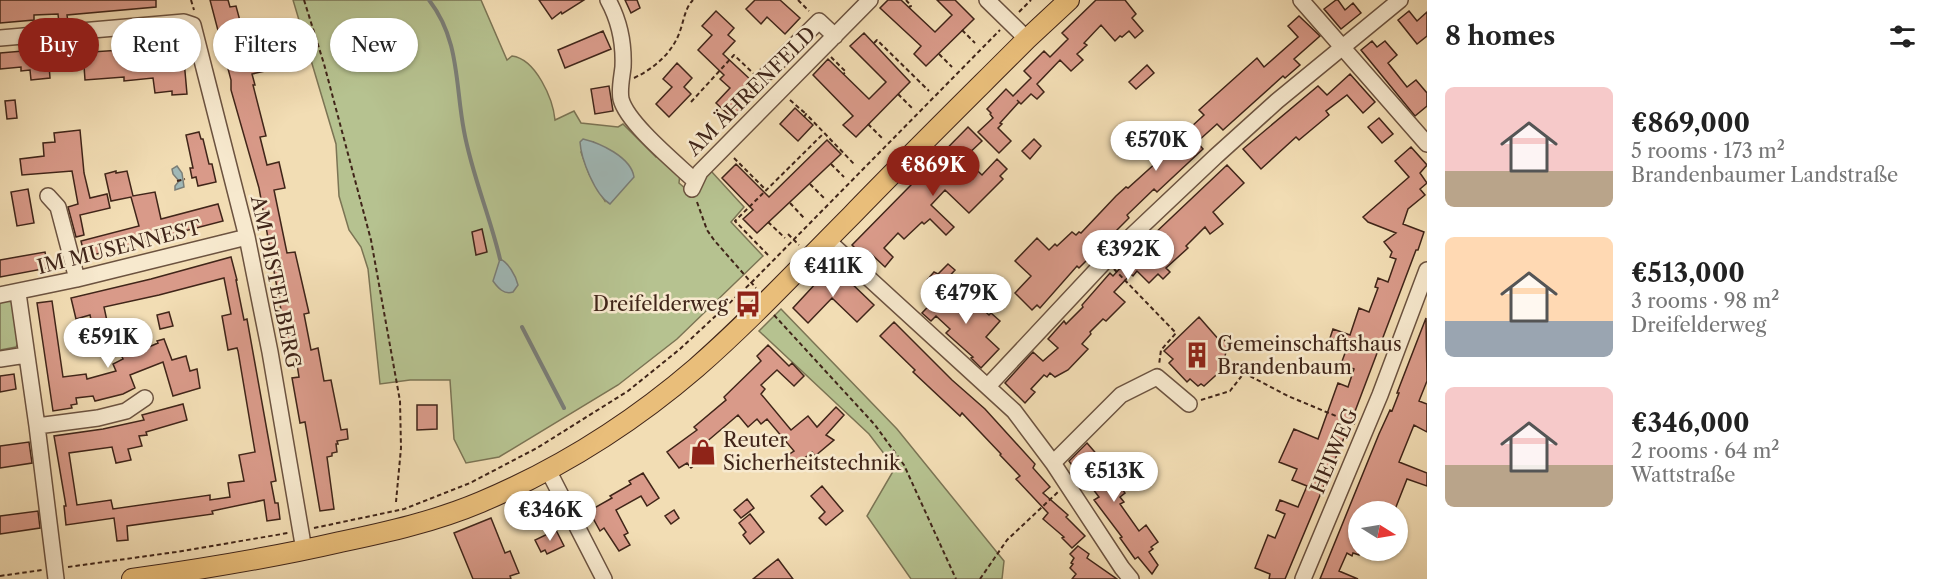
<!DOCTYPE html>
<html lang="en">
<head>
<meta charset="utf-8">
<style>
  body { margin:0; font-family:"Libre Caslon Text",serif; background:#f6f6f6; color:#222; height:100vh; display:flex; flex-direction:column; font-size:22px; white-space:nowrap }
  * { box-sizing:border-box; margin:0 }
  p { font-size:20px; color:#767676 }
  .icon { flex:none; width:33px; height:33px; fill:none; stroke:currentColor; stroke-width:2; stroke-linecap:round; stroke-linejoin:round }
  .map { position:relative; flex:1; overflow:hidden }
  .sheet { display:flex; flex-direction:column; background:#fff; width:510px }
  .sheet>* { flex:none }
  .top-card { position:absolute; left:18px; top:18px; width:570px; height:54px; display:flex; gap:12px }
  .needle { width:39px; rotate:101deg }
  .buttons { position:absolute; left:1348px; top:501px; display:grid; gap:12px }
  .buttons a { display:grid; place-items:center; width:60px; height:60px; border-radius:50%; background:#fff; box-shadow:0 2px 4px #0004; font-size:30px }
  .price { position:absolute; translate:-50% -51px; padding:0 14px; border-radius:21px; background:#fff; color:#222; font-size:20px; line-height:39px; filter:drop-shadow(0 2px 3px #0008) }
  .price::after { content:''; position:absolute; left:50%; top:36px; width:18px; height:14px; margin-left:-9px; background:inherit; clip-path:polygon(0 0,100% 0,50% 100%) }
  .price.selected { background:#8f2418; color:#fff }
  ul { padding:0; list-style:none }
  li { display:flex; align-items:center; gap:18px; height:150px; padding:0 18px }
  li span { display:grid; place-items:center; flex:none; width:168px; height:120px; border-radius:9px; color:#555 }
  li>.icon { margin-inline-start:auto }
  span .icon { width:72px; height:72px; fill:#fffc; stroke-width:1 }
  li b { font-size:26px }
  h2 { display:flex; justify-content:space-between; align-items:center; height:72px; padding:0 18px; font-size:26px }
  .tag { padding:0 21px; border-radius:27px; background:#fff; box-shadow:0 2px 4px #0004; font-size:21px; line-height:54px }
  .tag.selected { background:#8f2418; color:#fff }
  main { display:flex; flex:1; min-height:0 }
  .map>svg:first-child { display:block }
  .green { fill:#b6c290; stroke:#7b7454; stroke-width:1.5; fill-rule:evenodd }
  .water { fill:#a0b9b8; stroke:#7a7e78; stroke-width:1.5 }
  .lines { fill:none; stroke-linecap:round; stroke-linejoin:round }
  .stream { stroke:#7a7e78; stroke-width:4 }
  .building { fill:#d99a89; stroke:#402519; stroke-width:1.5 }
  .minor-casing { stroke:#6c5340; stroke-width:18 }
  .major-casing { stroke:#402519; stroke-width:22 }
  .path { stroke:#402519; stroke-width:2; stroke-dasharray:4.5 3; stroke-linecap:butt }
  .minor { stroke:#f7e9ce; stroke-width:15 }
  .major { stroke:#e9be7a; stroke-width:20 }
  .labels { text-anchor:middle; dominant-baseline:central; stroke-width:5; stroke-linejoin:round; paint-order:stroke }
  .street-label { font-size:20px; fill:#402519; stroke:#f7e9ce }
  .poi-label { font-size:20px; fill:#402519; stroke:#f7e9ce; text-anchor:start }
</style>
</head>
<body>
<main>
<div class="map">
<svg width="1427" height="579" viewBox="0 0 1427 579">
  <rect width="100%" height="100%" fill="#f2ddb4"/>
  <filter id="stains"><feTurbulence type="fractalNoise" baseFrequency=".00333" numOctaves="4"/><feColorMatrix values="0 0 0 0 .2 0 0 0 0 .09 0 0 0 0 .02 0 0 0 .5 -.17"/></filter>
  <radialGradient id="worn" r=".72"><stop offset=".6" stop-color="#630" stop-opacity="0"/><stop offset="1" stop-color="#630" stop-opacity=".3"/></radialGradient>
  <path class="green" d="M293,0H481L507,60L512,56C536,59 553,99 555,120L574,111L581,123L618,127L623,124L656,157L660,154L680,173L679,183L687,190L711,171L744,207L731,222L763,256L677,339L618,385L499,457L466,463L454,439L450,380H410L380,384L368,269L361,247L349,230L339,196L336,144ZM593,142L622,159L605,201L589,174L581,152Z
    M7,299L12,302L18,343L16,347L0,350V300Z
    M781,309L897,429L1004,561L1002,579H911L867,516L895,468L869,434L759,331Z"/>
  <path class="water" d="M583,139C600,143 631,157 634,177L610,204C595,195 581,159 580,142Z
    M177,166L182,173L184,187L175,190V186L179,181L173,174L172,169Z
    M500,259C508,262 516,276 518,285L513,292C504,295 498,288 493,281Z"/>
  <g class="lines">
    <path class="stream" d="M429,0C460,40 455,84 464,131C472,175 490,216 500,259
      M522,327L564,408"/>
  </g>
  <path class="building" d="M0,0H156V7L67,15L68,22L59,23L58,14L34,15V20L0,23Z
    M210,0H228L230,7L236,6L243,32L239,33L246,61L267,56L270,70L252,74L255,85H253L266,136L260,137L267,165L279,162L285,188L274,190L287,253L295,252L309,313L304,314L311,350L318,348L324,381L331,380L341,430L347,429L348,439L337,441L338,444H336L337,452L332,453V456L327,457L334,509L320,511L305,422L300,423L292,378L299,377L295,352L287,353L284,343H285L281,321H283L259,188L231,90V80Z
    M539,0H584L562,14L561,12L552,19Z
    M625,0H637L640,8L631,13Z
    M755,0H780L800,18L785,34L767,17L761,24L746,9Z
    M888,0H901L935,32L952,15L937,0H955L974,19L926,66L914,54L921,46L880,8Z
    M1096,0H1125L1136,14L1132,18L1143,31L1135,38L1129,31L1122,37L1120,36L1115,41L1101,25L1084,43L1087,45L1077,54L1083,60L1071,71L1060,60L1037,84L1044,92L1037,99L1031,94L1021,104L1017,100L1019,102L1000,123L1002,124L998,128L1011,141L999,153L978,132L993,118L990,114L991,113L987,109L1006,89L1013,96L1031,78L1024,71L1044,51L1050,57L1068,39L1062,33Z
    M1336,0H1338L1345,10L1353,3L1361,13L1341,29L1324,9Z
    M716,11L734,28L728,35L735,41L723,54L753,82L747,88L754,94L732,118L716,103L730,88L720,79L724,75L698,50L712,35L702,26Z
    M1409,11L1417,21L1427,12V36L1417,44L1398,20Z
    M1299,16L1320,36L1294,59L1300,65L1285,78L1283,76L1223,130L1217,124L1197,142L1203,149L1157,192L1154,189L1127,215L1129,218L1079,268L1077,266L1040,308L1037,305L1032,310L1015,293L1031,276L1015,261L1037,238L1049,250L1055,244L1057,246L1072,232L1076,235L1079,232L1081,233L1116,196L1126,187L1128,188L1158,161L1149,151L1170,133L1176,141L1204,115L1199,110L1257,58L1264,67L1298,37L1288,26Z
    M603,31L611,49L565,68L558,50Z
    M864,33L910,82L856,137L843,125L853,116L813,75L828,59L869,99L886,82L850,46Z
    M1372,41L1377,47L1385,41L1397,55L1388,63L1407,87L1416,80L1427,93V106L1415,116L1361,50Z
    M92,45V52L121,50V54L176,48V50L183,49L187,94L172,95V91L155,93L153,78L124,81V77L85,80L84,66H76V62L49,65L50,78L31,80L30,70L21,71V67L0,69V53Z
    M677,63L692,78L684,87L691,94L669,117L656,104L672,87L663,79Z
    M1147,65L1154,73L1136,89L1129,82Z
    M1350,74L1375,102L1363,113L1347,95L1326,111L1329,115L1299,140L1296,137L1261,169L1243,149L1318,86L1327,95Z
    M609,86L613,111L595,114L591,89Z
    M15,100L17,118L7,119L5,101Z
    M795,108L813,125L798,141L780,124Z
    M1379,118L1393,134L1382,143L1368,127Z
    M968,127L982,141L964,158L982,175L997,159L1007,169L1000,176L1003,179L969,213L945,190L931,205L954,227L946,235L930,219L924,224L922,222L904,239L898,233L884,248L893,257L885,267L868,251L863,256L852,245Z
    M80,130L84,173L90,198L107,194L110,208L80,215L84,235L76,237L68,207L78,204L72,171L22,175L20,159L44,156L43,143L55,142L54,133Z
    M199,132L201,139H203L209,164H212L216,182L198,186L196,177L192,178L190,168H193L186,135Z
    M1034,139L1041,146L1030,159L1022,151Z
    M827,140L841,154L757,233L743,219L753,210L722,178L736,164L769,197Z
    M1411,147L1427,165L1420,173L1427,183L1420,189L1425,195L1408,209L1403,224L1424,232L1418,250H1416L1354,414L1285,579H1269L1270,574L1255,568L1268,535L1275,538L1285,514L1276,510L1280,500L1298,507L1307,486L1292,480L1297,469L1279,462L1294,429L1318,439L1338,383L1348,387L1354,369L1341,364L1348,345L1330,338L1333,329L1350,335L1359,308L1369,312L1378,288L1375,287L1378,278L1388,282L1396,259L1390,257L1392,252L1384,242L1396,233L1368,222L1363,217L1409,177L1395,161Z
    M1227,165L1244,183L1213,212L1223,224L1210,234L1205,227L1186,246L1188,248L1166,268L1170,272L1163,279L1158,274L1149,283L1137,271L1133,276L1131,274L1114,292L1125,302L1106,321L1103,319L1090,332L1091,334L1082,344L1088,349L1068,370L1055,377L1050,373L1047,377L1044,375L1031,389L1035,392L1025,403L1005,383L1033,352L1043,361L1058,348L1048,339L1064,321L1066,324L1083,307L1082,305L1110,273L1113,276L1133,254Z
    M116,171V173L127,171L133,196L155,192L161,219L218,204L223,221L85,257L81,241L139,226L131,197L111,201L105,174Z
    M28,189L34,223L17,226L11,192Z
    M482,229L487,252L476,255L472,232Z
    M45,252L48,268L0,277V260Z
    M231,257L237,280H236L244,320L247,319L276,481L271,482L275,503H278L280,519L267,521L264,500L212,511L213,514L127,526L128,540L117,541L114,518L66,525L64,506H66L54,436L103,429L144,420L142,415L183,404L187,420L146,432L147,435L139,436L142,446L128,449L131,460L116,463L112,447L69,453L77,505L111,500L113,509L210,495V500L230,497L228,483L244,481L239,455L255,452L238,351L237,348L228,350L222,316L231,314L224,278L159,295L104,307L107,321L92,324L90,315L76,319L71,298L151,279Z
    M948,264L955,270L935,292L927,285L930,283L927,280L934,272L938,274Z
    M830,268L846,283L849,281L874,305L857,322L832,298L808,323L793,308Z
    M943,291L957,303L966,294L989,315L991,313L1000,321L986,337L999,349L981,368L971,358L973,357L946,333L950,329L936,316L931,321L922,313Z
    M52,301L63,377L86,374L87,379L116,371L113,364L123,359L120,353L142,344L144,349L158,343L157,341L164,339L172,360L186,356L190,371L197,369L200,388L173,396L163,362L130,375L135,388L123,394L95,401L93,396L76,398L77,404L71,405L72,408L53,411L37,303Z
    M169,312L173,326L160,329L157,315Z
    M1199,317L1220,341L1222,338L1228,344L1223,364L1225,367L1204,386L1201,384L1198,386L1190,379L1187,382L1169,363L1173,359L1164,351Z
    M1426,318L1427,381L1419,401L1427,404V432L1414,425L1399,462L1427,473V486L1407,479L1394,512H1359V555L1353,553L1352,556L1347,553L1339,571L1358,579H1320L1379,434L1390,410L1392,411L1399,393H1397Z
    M894,322L952,380L985,409L1035,464L1033,468L1050,487L1043,493L1068,515L1066,517L1085,536L1072,548L1062,538L1064,537L1043,519L1048,513L1016,479L1020,476L1000,455L1001,454L962,413L960,416L913,372L915,370L880,336Z
    M768,345L789,366L792,363L804,376L794,386L777,370L761,385L765,389L761,394L791,430L808,416L817,427L836,407L844,415L826,435L834,440L815,456L812,452L796,465L788,455L794,451L767,419L761,424L757,419L748,427L738,415L704,444L713,456L703,463L701,460L691,468L687,463L679,468L667,452L697,430L694,427L726,400L724,397L761,361L757,356Z
    M14,374L16,389L0,392V376Z
    M417,405H437V429L417,430Z
    M29,442L32,463L0,468V446Z
    M1087,443L1106,465L1115,459L1121,467L1118,470L1121,474L1115,479L1125,493L1120,497L1124,502L1120,504L1139,531L1146,525L1158,542L1151,547L1153,549L1149,552L1158,565L1152,574L1138,557L1135,559L1120,538L1122,537L1094,500L1099,497L1086,480L1084,482L1069,461Z
    M643,473L659,498L647,506L641,496L616,510L628,533L624,535L630,545L619,551L604,528L600,531L589,511L612,498L610,496L631,484L629,481Z
    M822,486L843,511L826,525L819,518L825,512L811,496Z
    M747,499L754,508L741,518L734,510Z
    M674,510L679,518L671,524L665,516Z
    M38,511L40,528L0,534V516Z
    M750,514L764,532L750,544L743,535L746,532L739,523Z
    M491,518L505,553L510,551L519,573L510,576L511,579H473L454,533Z
    M556,530L564,546L547,554L545,550L541,552L535,540Z
    M1078,546L1089,554L1087,558L1117,579H1072L1076,574L1070,568L1073,564L1071,563L1074,558L1070,554Z
    M778,559L793,579H753Z"/>
  <g class="lines">
    <g class="minor-casing">
      <path id="minor" d="M608,0C619,20 624,44 623,67C622,77 619,89 621,99C627,123 676,163 695,181
        M987,0L1027,39
        M1301,0L1427,144
        M0,38L184,22L193,25L247,237L270,352L304,550
        M768,72L819,21L835,36
        M692,189L700,172L870,0
        M48,196L58,207L77,279
        M827,240L1014,411L1053,463L1122,568L1131,579
        M18,293L37,426L56,579
        M0,295L77,279L247,237
        M0,359L26,355
        M988,386L1105,261L1215,157L1277,101L1400,0
        M37,426L98,418L126,411L145,398
        M1053,463L1121,395L1157,377L1189,404
        M548,470L604,579
        M1303,579L1380,395L1427,270"/>
    </g>
    <g class="major-casing">
      <path id="major" d="M132,579C202,569 271,558 340,542C388,532 436,521 481,502C559,469 632,423 696,368C751,320 800,267 851,216C909,156 968,98 1027,39L1069,0"/>
    </g>
    <path class="path" d="M191,0L194,10
      M304,0L324,64L371,240L400,401L401,448L396,502
      M798,0L809,11
      M906,0L911,6L909,7
      M1019,12L1031,0
      M962,30L975,43
      M874,43L877,40L929,91
      M939,54L952,67
      M831,57L846,72L843,74
      M634,78C655,68 673,52 680,31C684,20 685,8 693,0
      M898,94L912,108
      M790,100L806,114
      M691,102L734,55L755,75
      M804,117L806,114L855,165
      M868,124L882,138
      M734,158L766,190
      M831,164L844,177
      M177,181L185,179
      M810,184L824,198
      M697,202L707,230L714,240L756,288
      M790,203L804,218
      M768,222L785,238
      M788,234L799,245
      M768,255L735,221L824,133
      M1114,269L1176,333L1161,350L1159,365
      M774,315L875,425L904,465L956,579
      M1201,400L1230,391L1244,373L1288,396L1355,424
      M314,528L404,509L470,483L537,448L628,391L680,349L751,283L1000,30
      M68,567L176,552L288,533
      M0,576L42,570
      M980,579L1007,540L1058,492"/>
    <use href="#minor" class="minor"/>
    <use href="#major" class="major"/>
  </g>
  <defs>
    <g id="bus-bare" transform="scale(2.07)"><path d="M-5-6H5V4H4V6H2V4H-2V6H-4V4H-5ZM-3.5-4V0h7V-4ZM-3.5 1.2v1.5H-2V1.2ZM2 1.2v1.5H3.5V1.2Z" fill="#8f2418" stroke="#f7e9ce" stroke-width="2.5" paint-order="stroke"/></g>
    <g id="building-bare" transform="scale(2.07)"><path d="M-4-6H4V6H1V3H-1V6H-4ZM-2.5-4.3h1.7v1.8h-1.7ZM.8-4.3h1.7v1.8H.8ZM-2.5-1h1.7V.8h-1.7ZM.8-1h1.7V.8H.8Z" fill="#8f2418" stroke="#f7e9ce" stroke-width="2.5" paint-order="stroke"/></g>
    <g id="shop-bare" transform="scale(2.07)"><path d="M-5-2.5h2.3a2.7 3.5 0 0 1 5.4 0H5L5.5 6h-11ZM-1.5-2.5h3a1.5 2.3 0 0 0-3 0Z" fill="#8f2418" stroke="#f7e9ce" stroke-width="2.5" paint-order="stroke"/></g>
  </defs>
  <g fill-rule="evenodd">
    <use href="#bus-bare" x="748" y="304"/>
    <use href="#building-bare" x="1197" y="355"/>
    <use href="#shop-bare" x="703" y="452"/>
  </g>
  <g class="labels">
    <g class="street-label">
      <text transform="translate(751 91) rotate(-45)">AM ÄHRENFELD</text>
      <text transform="translate(119 247) rotate(-14)">IM MUSENNEST</text>
      <text transform="translate(276 282) rotate(78)">AM DISTELBERG</text>
      <text transform="translate(1334 451) rotate(-67)">HEIWEG</text>
    </g>
    <g class="poi-label">
      <text x="728" y="304" text-anchor="end">Dreifelderweg</text>
      <text x="1217" y="344">Gemeinschaftshaus<tspan x="1217" dy="23">Brandenbaum</tspan></text>
      <text x="723" y="440">Reuter<tspan x="723" dy="23">Sicherheitstechnik</tspan></text>
    </g>
  </g>
  <rect width="100%" height="100%" filter="url(#stains)"/>
  <rect width="100%" height="100%" fill="url(#worn)"/>
</svg>
<div class="buttons">
<a><svg class="needle" viewBox="-14 -14 28 28"><path d="M0-13l5 13h-10z" fill="#e53935"/><path d="M0 13l5-13h-10z" fill="#767676"/></svg></a>
</div>
<b class="price" style="left:1156px;top:172px">€570K</b>
<b class="price selected" style="left:933px;top:197px">€869K</b>
<b class="price" style="left:1128px;top:281px">€392K</b>
<b class="price" style="left:833px;top:298px">€411K</b>
<b class="price" style="left:966px;top:325px">€479K</b>
<b class="price" style="left:108px;top:369px">€591K</b>
<b class="price" style="left:1114px;top:503px">€513K</b>
<b class="price" style="left:550px;top:542px">€346K</b>
<div class="top-card">
<a class="tag selected">Buy</a>
<a class="tag">Rent</a>
<a class="tag">Filters</a>
<a class="tag">New</a>
</div>
</div>
<section class="sheet">
<h2>8 homes<svg class="icon" aria-label="filters" viewBox="0 0 24 24"><path d="M4 7h16M4 17h16"/><circle cx="9" cy="7" r="2"/><circle cx="15" cy="17" r="2"/></svg></h2>
<ul>
<li><span style="background:linear-gradient(#f6c9c9 70%,#b9a48a 0)"><svg class="icon" aria-label="home" viewBox="0 0 24 24"><path d="M3 11l9-7 9 7M6 9v11h12V9"/></svg></span><div><b>€869,000</b><p>5 rooms · 173 m²</p><p>Brandenbaumer Landstraße</p></div></li>
<li><span style="background:linear-gradient(#ffd9b3 70%,#9aa5b1 0)"><svg class="icon" aria-label="home" viewBox="0 0 24 24"><path d="M3 11l9-7 9 7M6 9v11h12V9"/></svg></span><div><b>€513,000</b><p>3 rooms · 98 m²</p><p>Dreifelderweg</p></div></li>
<li><span style="background:linear-gradient(#f6c9c9 65%,#b9a48a 0)"><svg class="icon" aria-label="home" viewBox="0 0 24 24"><path d="M3 11l9-7 9 7M6 9v11h12V9"/></svg></span><div><b>€346,000</b><p>2 rooms · 64 m²</p><p>Wattstraße</p></div></li>
</ul>
</section>
</main>
</body>
</html>
